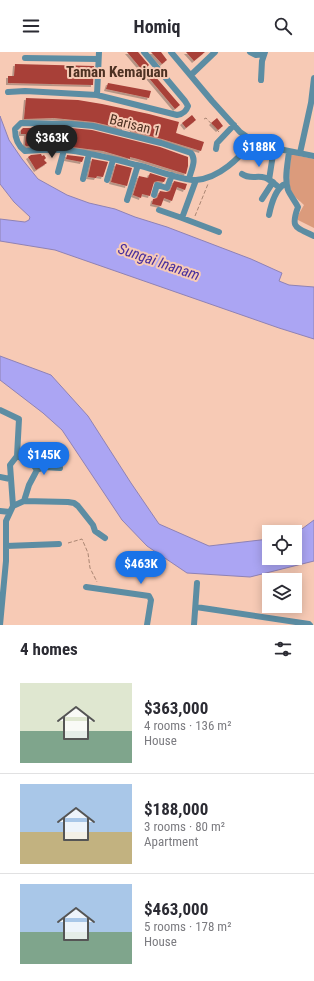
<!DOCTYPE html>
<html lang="en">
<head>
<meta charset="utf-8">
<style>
  body { margin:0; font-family:"Roboto Condensed",sans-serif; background:#f2f2f3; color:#2b2b33; height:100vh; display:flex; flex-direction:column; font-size:15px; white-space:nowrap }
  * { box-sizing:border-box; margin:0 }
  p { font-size:13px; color:#7c7c81 }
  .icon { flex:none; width:22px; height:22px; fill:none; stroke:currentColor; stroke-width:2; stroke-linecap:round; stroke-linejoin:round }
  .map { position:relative; height:573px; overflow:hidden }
  .panel { display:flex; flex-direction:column; background:#fff; flex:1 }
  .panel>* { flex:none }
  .buttons { position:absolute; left:262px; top:473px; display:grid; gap:8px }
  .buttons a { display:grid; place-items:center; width:40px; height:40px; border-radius:0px; background:#fff; box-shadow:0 2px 10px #0003; font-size:20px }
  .price { position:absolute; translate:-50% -34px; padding:0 9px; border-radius:14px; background:#1a73e8; color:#fff; font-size:13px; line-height:26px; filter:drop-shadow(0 1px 2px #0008) }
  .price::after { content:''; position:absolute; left:50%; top:24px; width:12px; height:9px; margin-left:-6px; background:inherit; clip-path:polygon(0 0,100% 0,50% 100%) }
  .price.current { background:#222; color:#fff }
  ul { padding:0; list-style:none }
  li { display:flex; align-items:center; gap:12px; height:100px; padding:0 20px }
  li+li { border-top:1px solid #e1e1e2 }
  li span { display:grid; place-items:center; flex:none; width:112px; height:80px; border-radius:0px; color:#555 }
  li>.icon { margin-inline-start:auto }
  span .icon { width:48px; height:48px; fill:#fffc; stroke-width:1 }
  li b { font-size:17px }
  h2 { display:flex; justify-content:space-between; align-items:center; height:48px; padding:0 20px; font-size:17px }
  header { display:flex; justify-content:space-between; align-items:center; height:52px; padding:0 20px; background:#fff; font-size:18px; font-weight:700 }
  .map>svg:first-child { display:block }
  .green { fill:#db9b7c }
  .water { fill:#aba5f3; stroke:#8f82b4 }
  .building { fill:#a83f38; filter:url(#shadow) }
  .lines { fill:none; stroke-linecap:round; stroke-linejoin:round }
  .path { stroke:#ab8673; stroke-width:1; stroke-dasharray:4 2; stroke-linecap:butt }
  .minor { stroke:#5c8da3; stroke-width:6 }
  .labels { text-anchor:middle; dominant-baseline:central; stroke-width:4; stroke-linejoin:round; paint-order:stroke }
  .street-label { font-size:14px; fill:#4d3122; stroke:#f7cab5 }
  .neighbourhood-label { font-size:15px; font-weight:bold; fill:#4d3122; stroke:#f7cab5 }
  .water-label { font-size:15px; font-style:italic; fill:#482f9d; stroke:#f7cab5 }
</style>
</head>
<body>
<header><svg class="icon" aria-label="menu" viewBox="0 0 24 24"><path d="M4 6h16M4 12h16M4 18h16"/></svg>Homiq<svg class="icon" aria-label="search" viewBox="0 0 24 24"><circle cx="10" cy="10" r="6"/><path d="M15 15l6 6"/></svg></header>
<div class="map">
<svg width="314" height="573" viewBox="0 0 314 573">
  <defs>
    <filter id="shadow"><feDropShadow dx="-2" dy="2" stdDeviation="0" flood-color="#0004"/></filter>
  </defs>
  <rect width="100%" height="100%" fill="#f7cab5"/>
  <path class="green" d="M290,100L299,104L314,107V176L296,167L304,153C300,149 293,144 291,139C287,128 292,111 290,100Z"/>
  <path class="water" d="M0,64L9,88L22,107L38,127L67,143L89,151L115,157L135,165L167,175L251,207L282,221L279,229L289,233L314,235V287L279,276L55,198L0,189V167L25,170L29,168L30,165L14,150L0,132Z
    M0,304L51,323L88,364L131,431L159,472L209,494L269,487V506H295V482L314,468V509L250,525L187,521L147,494L122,468L62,378L43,361L0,328Z"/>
  <path class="building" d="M127,0H138L149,13L147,15L180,53L175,57Z
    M151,0H161L167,8L162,12Z
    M186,0H205L194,9Z
    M15,12L94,14L93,33L8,31V24H14Z
    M108,31L151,39L149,46L106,37Z
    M26,46L78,48L102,52L149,62L179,70L176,81L204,90L201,99L162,87L131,79L132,77L124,75V77L94,70L54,66L24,67Z
    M192,63L196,68L186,76L182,71Z
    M217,66L223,74L218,78L211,71Z
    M23,76H71L92,78L160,95L188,105V114L186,122L138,107L130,105V107L103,99L64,94L41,93V83H32V94H26L25,93L26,82H21V78Z
    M41,102L42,104L44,103L46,106L44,108L47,111L36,118L28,105L31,103Z
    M67,103L84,105L82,110L66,107Z
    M92,107L108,110L103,125L97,124L96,126L88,125Z
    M116,112L132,116L127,134L111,130Z
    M150,121L166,126L164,130L158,129L154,130L150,144L142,142L141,146L133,143L139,124L148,126Z
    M174,129L187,132L185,138L177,135L172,149L164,146L161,154L152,152L153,147L157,146L160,139L166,140L170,139Z"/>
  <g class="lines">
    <path class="path" d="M204,67L206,66L219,80
      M195,164L208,132
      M68,491L82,487L88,501L90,516L97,530"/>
    <path class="minor" d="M171,0L212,49L240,80L253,89L274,96L314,104
      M250,0L256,3L264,2
      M25,6L98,7
      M191,23L215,0
      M261,28L262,9L265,0
      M8,40L25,39L97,43L177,63C183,62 186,60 188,54L185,49L144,0
      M97,43L99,0
      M216,97L217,91L234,73
      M289,99C288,111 284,126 288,138C290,143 295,149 298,155C290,177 296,175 314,184
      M300,101L311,51L314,26
      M58,120L64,98
      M242,122C249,127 255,124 262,125C270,126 274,132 280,136
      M83,127L89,102
      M189,127C191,118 197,108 191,101L161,91L93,74L71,72L21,71L15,77C15,85 18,94 25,99C38,98 51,97 64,98C89,100 113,107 137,113C152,116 181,129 196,128C220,126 239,106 253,89
      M107,128L113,108
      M269,128L274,96
      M154,143L157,133L167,136L172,123
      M262,147L273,130
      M127,148L138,113
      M159,158L182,166L196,128
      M269,163C271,153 275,139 283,133
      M182,166L219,180
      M0,358L19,367L17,404
      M54,398L56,410L54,415
      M37,418L44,415L60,416
      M0,425L10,427
      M13,454L10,413L17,404L32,411L37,418L29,433L24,449
      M0,459L10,460
      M6,494L59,492
      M86,535L149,544L151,548L147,573
      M196,555L309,572L310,573
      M0,573L6,509V469L13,454L24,449L68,450L74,451L78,454L93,473L95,479L105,486
      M194,573L197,531"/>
  </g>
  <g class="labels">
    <g class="street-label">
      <text transform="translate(135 73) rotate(14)">Barisan 1</text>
    </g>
    <g class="neighbourhood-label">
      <text x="117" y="20">Taman Kemajuan</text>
    </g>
    <g class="water-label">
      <text transform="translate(159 210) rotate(19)">Sungai Inanam</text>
    </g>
  </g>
</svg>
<div class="buttons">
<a><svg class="icon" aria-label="locate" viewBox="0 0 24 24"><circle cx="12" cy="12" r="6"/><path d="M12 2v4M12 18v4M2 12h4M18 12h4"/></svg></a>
<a><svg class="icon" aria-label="layers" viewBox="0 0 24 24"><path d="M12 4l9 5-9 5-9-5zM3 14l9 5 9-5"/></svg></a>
</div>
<b class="price current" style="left:52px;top:107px">$363K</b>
<b class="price" style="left:259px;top:116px">$188K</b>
<b class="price" style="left:44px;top:424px">$145K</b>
<b class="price" style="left:141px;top:533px">$463K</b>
</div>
<section class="panel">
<h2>4 homes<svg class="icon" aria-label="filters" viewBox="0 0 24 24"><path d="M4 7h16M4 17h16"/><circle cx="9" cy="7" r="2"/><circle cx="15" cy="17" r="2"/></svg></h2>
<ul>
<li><span style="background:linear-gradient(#dfe7d0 60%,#7fa58c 0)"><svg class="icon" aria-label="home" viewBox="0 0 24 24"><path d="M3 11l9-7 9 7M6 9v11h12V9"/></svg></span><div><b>$363,000</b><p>4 rooms · 136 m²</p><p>House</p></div></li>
<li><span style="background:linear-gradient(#a9c7e8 60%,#c2b280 0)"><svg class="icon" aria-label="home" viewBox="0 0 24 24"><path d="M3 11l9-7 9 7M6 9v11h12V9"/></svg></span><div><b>$188,000</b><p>3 rooms · 80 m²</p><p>Apartment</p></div></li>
<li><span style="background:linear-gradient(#a9c7e8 60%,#7fa58c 0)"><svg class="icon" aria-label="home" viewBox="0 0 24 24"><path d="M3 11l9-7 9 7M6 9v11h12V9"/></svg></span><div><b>$463,000</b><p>5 rooms · 178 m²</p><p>House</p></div></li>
</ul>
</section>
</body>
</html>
